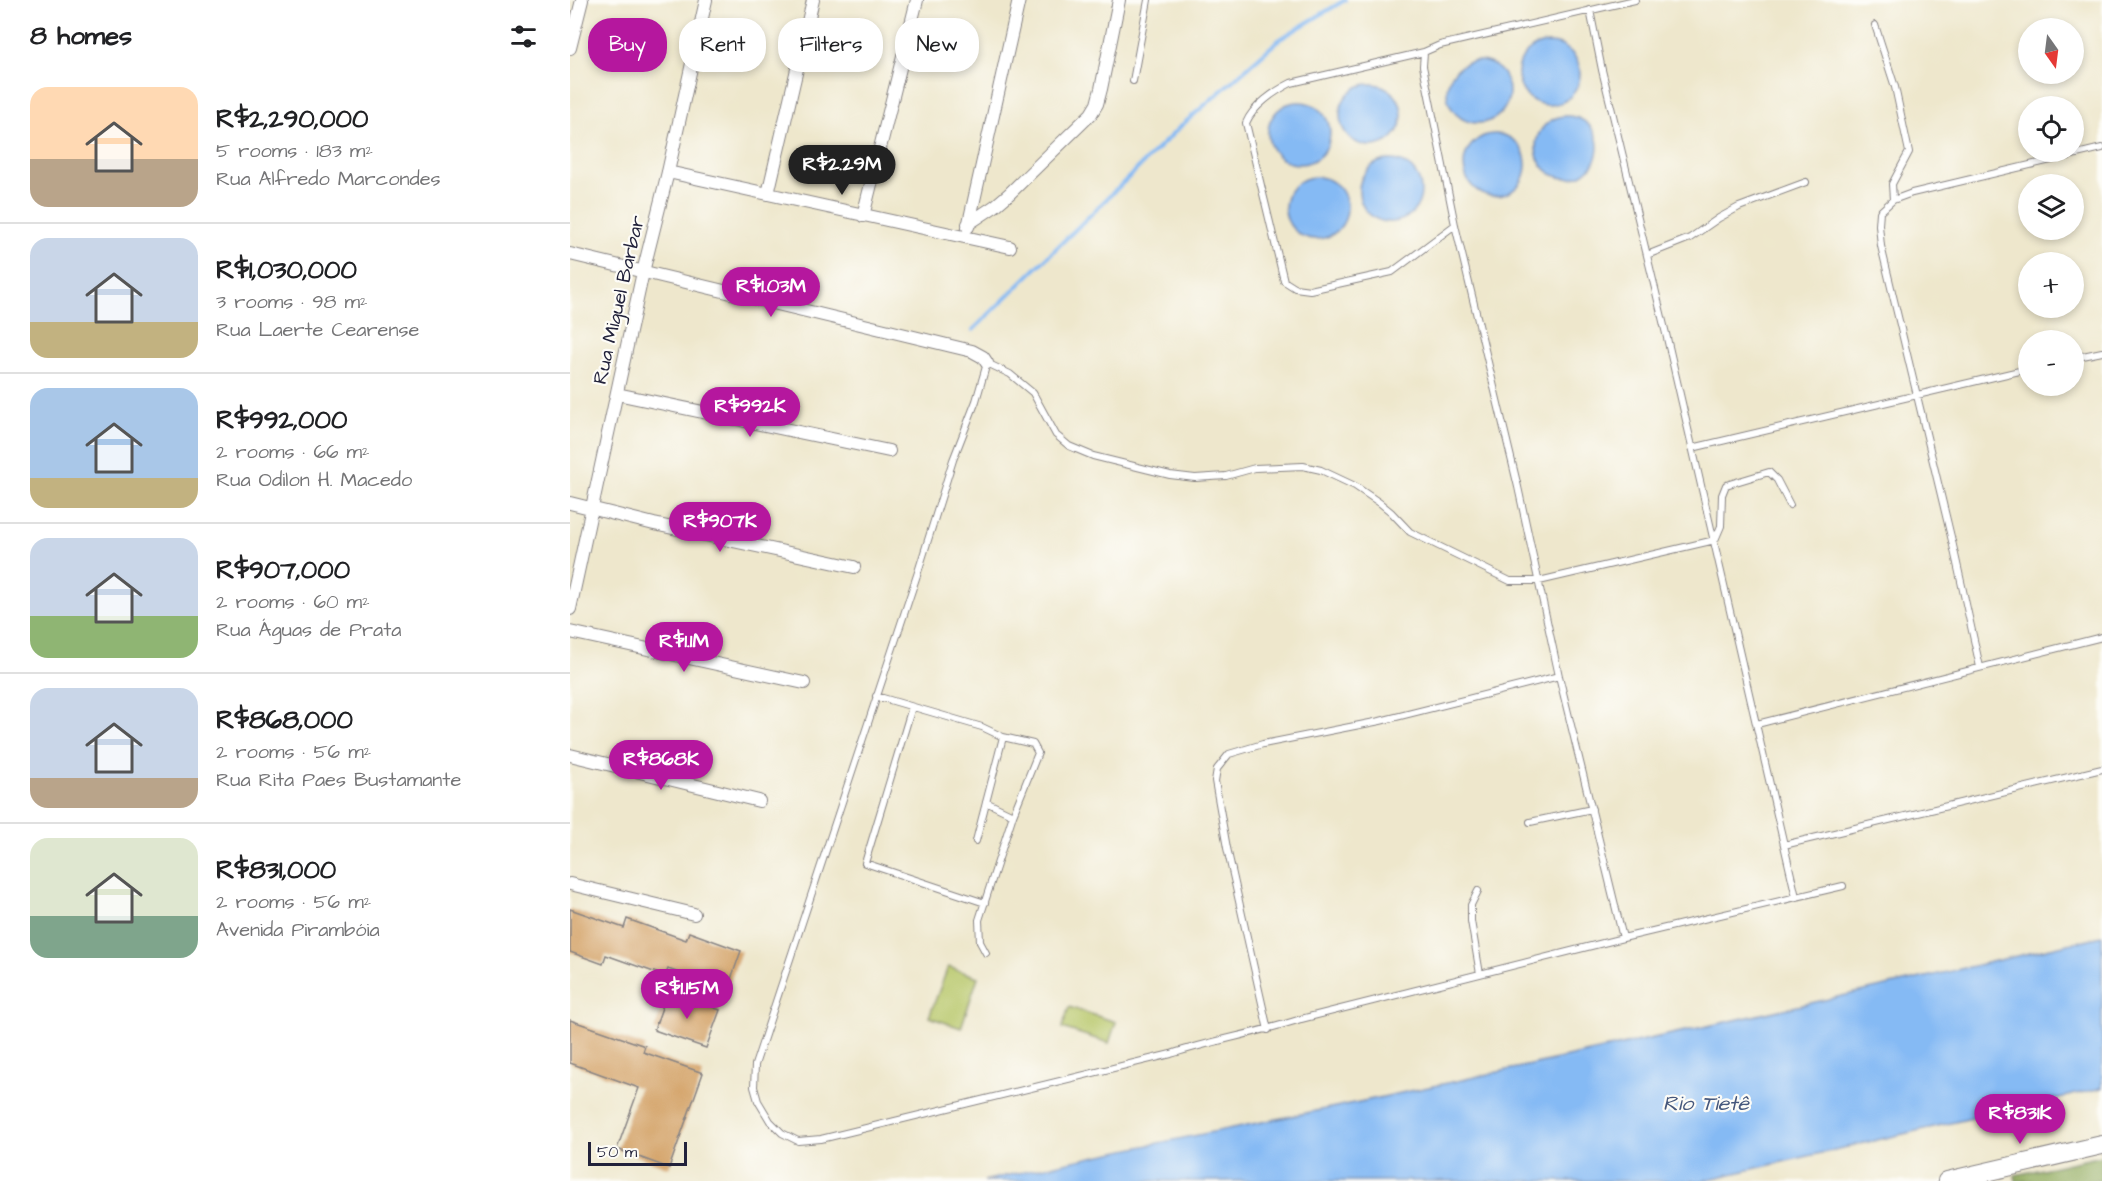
<!DOCTYPE html>
<html lang="en">
<head>
<meta charset="utf-8">
<style>
  body { margin:0; font-family:"Architects Daughter",sans-serif; background:#f2f2f2; color:#202124; height:100vh; display:flex; flex-direction:column; font-size:22px; white-space:nowrap }
  * { box-sizing:border-box; margin:0 }
  p { font-size:20px; color:#757577 }
  .icon { flex:none; width:33px; height:33px; fill:none; stroke:currentColor; stroke-width:2; stroke-linecap:round; stroke-linejoin:round }
  .map { position:relative; flex:1; overflow:hidden }
  .sheet { display:flex; flex-direction:column; background:#fff; width:570px }
  .sheet>* { flex:none }
  .banner { position:absolute; left:18px; top:18px; width:570px; height:54px; display:flex; gap:12px }
  .needle { width:39px; rotate:166deg }
  .tools { position:absolute; left:1448px; top:18px; display:grid; gap:12px }
  .tools a { display:grid; place-items:center; width:66px; height:66px; border-radius:50%; background:#fff; box-shadow:0 3px 9px #0003; font-size:30px }
  .scale { position:absolute; left:18px; bottom:15px; width:99px; box-sizing:border-box; padding-left:6px; border:3px solid #22223b; border-top:0; font-size:16px; line-height:21px; white-space:nowrap; color:#22223b; -webkit-text-stroke:4px #fdfcf7; paint-order:stroke }
  .price { position:absolute; translate:-50% -51px; padding:0 14px; border-radius:21px; background:#b5179e; color:#fff; font-size:20px; line-height:39px; filter:drop-shadow(0 2px 3px #0008) }
  .price::after { content:''; position:absolute; left:50%; top:36px; width:18px; height:14px; margin-left:-9px; background:inherit; clip-path:polygon(0 0,100% 0,50% 100%) }
  .price.active { background:#222; color:#fff }
  ul { padding:0; list-style:none }
  li { display:flex; align-items:center; gap:18px; height:150px; padding:0 30px }
  li+li { border-top:2px solid #e0e0e0 }
  li span { display:grid; place-items:center; flex:none; width:168px; height:120px; border-radius:18px; color:#555 }
  li>.icon { margin-inline-start:auto }
  span .icon { width:72px; height:72px; fill:#fffc; stroke-width:1 }
  li b { font-size:26px }
  h2 { display:flex; justify-content:space-between; align-items:center; height:72px; padding:0 30px; font-size:26px }
  .pill { padding:0 21px; border-radius:24px; background:#fff; box-shadow:0 3px 9px #0003; font-size:21px; line-height:54px }
  .pill.active { background:#b5179e; color:#fff }
  main { display:flex; flex:1; min-height:0 }
  .map>svg:first-child { display:block }
  .green { fill:#b8c76a; stroke:#6d7452; stroke-width:1.5 }
  .forest { fill:#92ac5e; stroke:#5a674c; stroke-width:1.5 }
  .water { fill:#85baf4; stroke:#546e98; stroke-width:1.5 }
  .lines { fill:none; stroke-linecap:round; stroke-linejoin:round }
  .stream { stroke:#85baf4; stroke-width:4 }
  .building { fill:#d29f62 }
  .service-casing { stroke:#888484; stroke-width:8 }
  .minor-casing { stroke:#888484; stroke-width:14 }
  .secondary-casing { stroke:#888484; stroke-width:20 }
  .service { stroke:#fff; stroke-width:6 }
  .minor { stroke:#fff; stroke-width:12 }
  .secondary { stroke:#fff; stroke-width:18 }
  .labels { text-anchor:middle; dominant-baseline:central; stroke-width:4.5; stroke-linejoin:round; paint-order:stroke }
  .street-label { font-size:20px; fill:#22223b; stroke:#fdfcf7 }
  .water-label { font-size:21px; font-style:italic; fill:#45577c; stroke:#fdfcf7 }
</style>
</head>
<body>
<main>
<section class="sheet">
<h2>8 homes<svg class="icon" aria-label="filters" viewBox="0 0 24 24"><path d="M4 7h16M4 17h16"/><circle cx="9" cy="7" r="2"/><circle cx="15" cy="17" r="2"/></svg></h2>
<ul>
<li><span style="background:linear-gradient(#ffd9b3 60%,#b9a48a 0)"><svg class="icon" aria-label="home" viewBox="0 0 24 24"><path d="M3 11l9-7 9 7M6 9v11h12V9"/></svg></span><div><b>R$2,290,000</b><p>5 rooms · 183 m²</p><p>Rua Alfredo Marcondes</p></div></li>
<li><span style="background:linear-gradient(#c9d6e8 70%,#c2b280 0)"><svg class="icon" aria-label="home" viewBox="0 0 24 24"><path d="M3 11l9-7 9 7M6 9v11h12V9"/></svg></span><div><b>R$1,030,000</b><p>3 rooms · 98 m²</p><p>Rua Laerte Cearense</p></div></li>
<li><span style="background:linear-gradient(#a9c7e8 75%,#c2b280 0)"><svg class="icon" aria-label="home" viewBox="0 0 24 24"><path d="M3 11l9-7 9 7M6 9v11h12V9"/></svg></span><div><b>R$992,000</b><p>2 rooms · 66 m²</p><p>Rua Odilon H. Macedo</p></div></li>
<li><span style="background:linear-gradient(#c9d6e8 65%,#8fb573 0)"><svg class="icon" aria-label="home" viewBox="0 0 24 24"><path d="M3 11l9-7 9 7M6 9v11h12V9"/></svg></span><div><b>R$907,000</b><p>2 rooms · 60 m²</p><p>Rua Águas de Prata</p></div></li>
<li><span style="background:linear-gradient(#c9d6e8 75%,#b9a48a 0)"><svg class="icon" aria-label="home" viewBox="0 0 24 24"><path d="M3 11l9-7 9 7M6 9v11h12V9"/></svg></span><div><b>R$868,000</b><p>2 rooms · 56 m²</p><p>Rua Rita Paes Bustamante</p></div></li>
<li><span style="background:linear-gradient(#dfe7d0 65%,#7fa58c 0)"><svg class="icon" aria-label="home" viewBox="0 0 24 24"><path d="M3 11l9-7 9 7M6 9v11h12V9"/></svg></span><div><b>R$831,000</b><p>2 rooms · 56 m²</p><p>Avenida Pirambóia</p></div></li>
</ul>
</section>
<div class="map">
<svg width="1532" height="1181" viewBox="0 0 1532 1181">
  <rect width="100%" height="100%" fill="#fdfcf7"/>
  <filter id="ink" filterUnits="userSpaceOnUse"><feTurbulence type="fractalNoise" baseFrequency=".0167" numOctaves="2"/><feDisplacementMap in="SourceGraphic" scale="12" xChannelSelector="R" yChannelSelector="G"/><feConvolveMatrix kernelMatrix="1 2 1 2 8 2 1 2 1" color-interpolation-filters="sRGB"/></filter>
  <filter id="wash" filterUnits="userSpaceOnUse"><feTurbulence type="fractalNoise" baseFrequency=".008" numOctaves="4" result="noise"/><feDisplacementMap in="SourceGraphic" scale="24" xChannelSelector="R" yChannelSelector="G"/><feGaussianBlur stdDeviation="1.35" result="paint"/><feColorMatrix in="noise" values="0 0 0 0 0 0 0 0 0 0 0 0 0 0 0 0 0 1.4 0 .05"/><feComposite in="paint" operator="in"/></filter>
  <g filter="url(#wash)">
    <rect width="100%" height="100%" fill="#eee7cc"/>
    <path class="green" d="M378,967L408,977L391,1028L359,1017Z
      M499,1007L546,1022L539,1043L492,1028Z"/>
    <path class="forest" d="M1532,1156V1181H1446L1445,1175Z"/>
    <path class="water" d="M948 74a31 31 0 1 1 62 0a31 31 0 1 1-62 0Z
      M877 92a31 31 0 1 1 62 0a31 31 0 1 1-62 0Z
      M770 115a31 31 0 1 1 62 0a31 31 0 1 1-62 0Z
      M698 133a31 31 0 1 1 62 0a31 31 0 1 1-62 0Z
      M966 147a31 31 0 1 1 62 0a31 31 0 1 1-62 0Z
      M894 165a31 31 0 1 1 62 0a31 31 0 1 1-62 0Z
      M789 191a31 31 0 1 1 62 0a31 31 0 1 1-62 0Z
      M715 208a31 31 0 1 1 62 0a31 31 0 1 1-62 0Z
      M1532,936V1088L1131,1181H414C545,1150 677,1126 808,1098C1050,1046 1291,993 1532,936Z"/>
    <g class="lines">
      <path class="stream" d="M403,330L611,126L710,39L775,0"/>
    </g>
    <g id="blocks">
      <path class="building" d="M0,909L54,928L57,919L116,940L119,932L171,951L157,990L98,969L95,976L36,955L33,964L0,952Z
        M98,991L150,1010L136,1048L84,1030Z
        M0,1020L75,1046L73,1052L133,1073L99,1168L47,1149L69,1088L0,1063Z"/>
    </g>
  </g>
  <g filter="url(#ink)">
    <use href="#blocks" fill-opacity="0" stroke="#888484" stroke-width="1.5"/>
    <g class="lines">
      <g class="service-casing">
        <path id="service" d="M1020,10L1032,70L1097,338L1226,897
          M1305,25L1325,87L1339,152L1322,184L1323,200
          M854,52L721,83C705,91 683,106 676,123L714,281L725,288L740,290L822,272L885,225
          M563,81L578,0
          M1077,255L1120,238L1149,218L1169,207L1236,182
          M1503,358L1532,352
          M1122,448L1458,369
          M1220,505L1207,480L1199,472L1156,485L1152,495L1151,526L1145,540L969,581H940L840,532L821,512L810,503L785,486L751,470L733,466L685,468L656,476L625,478L600,475L523,456L499,446L492,440L486,435L463,393L440,374L417,363L406,401L383,460L348,572L185,1065L184,1087L188,1101L200,1121L212,1133L228,1141L251,1139L601,1054C644,1040 688,1033 731,1019L1053,938L1273,886
          M1410,667L1382,541L1311,246L1309,225L1310,212L1323,200L1342,193L1532,148
          M306,696L412,727L433,737L406,841
          M342,707L295,863L415,903
          M1187,724L1532,637
          M416,802L443,815
          M960,822L1022,809
          M1214,845L1532,769
          M908,891L901,905V921L910,974
          M1053,938L989,676L948,487L885,225L853,66L854,52L870,45L1065,0
          M416,953L410,942L409,920L443,815L468,753L463,744L433,737
          M698,1030L657,848L645,781L647,769L659,754L693,744L810,721L989,676"/>
      </g>
      <g class="minor-casing">
        <path id="minor" d="M0,48L12,0
          M98,172L440,247
          M198,194L243,0
          M293,216L347,0
          M398,224L425,206L439,194L521,114L527,104L531,89L549,0
          M398,227L449,0
          M0,254L402,351L413,357L417,363
          M47,394L319,451
          M0,503L84,524L284,567
          M0,609L73,272L98,172L136,0
          M0,632L234,683
          M0,755L189,801
          M0,884L124,914"/>
      </g>
      <g class="secondary-casing">
        <path id="secondary" d="M1377,1181L1532,1145"/>
      </g>
      <use href="#service" class="service"/>
      <use href="#minor" class="minor"/>
      <use href="#secondary" class="secondary"/>
    </g>
  </g>
  <g class="labels">
    <g class="street-label">
      <text transform="translate(49 300) rotate(-77)">Rua Miguel Barbar</text>
    </g>
    <g class="water-label">
      <text x="1136" y="1103">Rio Tietê</text>
    </g>
  </g>
</svg>
<div class="tools">
<a><svg class="needle" viewBox="-14 -14 28 28"><path d="M0-13l5 13h-10z" fill="#e53935"/><path d="M0 13l5-13h-10z" fill="#757577"/></svg></a>
<a><svg class="icon" aria-label="locate" viewBox="0 0 24 24"><circle cx="12" cy="12" r="6"/><path d="M12 2v4M12 18v4M2 12h4M18 12h4"/></svg></a>
<a><svg class="icon" aria-label="layers" viewBox="0 0 24 24"><path d="M12 4l9 5-9 5-9-5zM3 14l9 5 9-5"/></svg></a>
<a>+</a>
<a>−</a>
</div>
<div class="scale">50 m</div>
<b class="price active" style="left:272px;top:196px">R$2.29M</b>
<b class="price" style="left:201px;top:318px">R$1.03M</b>
<b class="price" style="left:180px;top:438px">R$992K</b>
<b class="price" style="left:150px;top:553px">R$907K</b>
<b class="price" style="left:114px;top:673px">R$1.1M</b>
<b class="price" style="left:91px;top:791px">R$868K</b>
<b class="price" style="left:117px;top:1020px">R$1.15M</b>
<b class="price" style="left:1450px;top:1145px">R$831K</b>
<div class="banner">
<a class="pill active">Buy</a>
<a class="pill">Rent</a>
<a class="pill">Filters</a>
<a class="pill">New</a>
</div>
</div>
</main>
</body>
</html>
